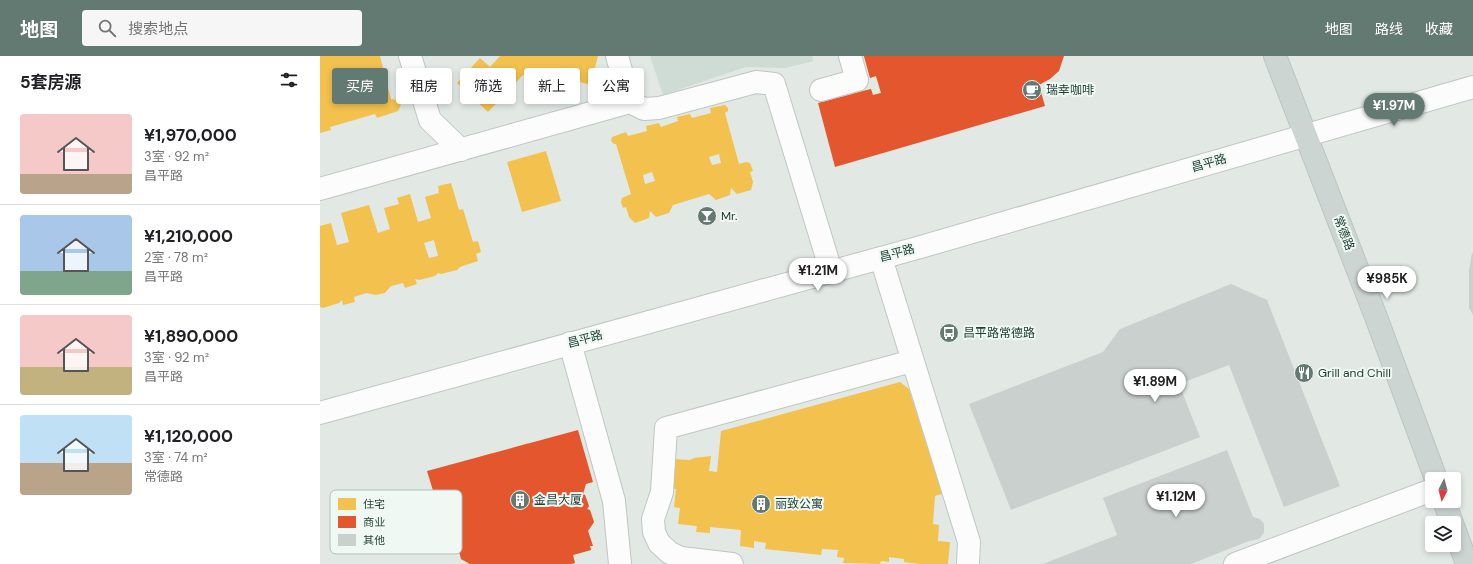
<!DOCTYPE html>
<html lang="zh">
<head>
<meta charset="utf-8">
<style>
  body { margin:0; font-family:"DM Sans","Noto Sans SC",sans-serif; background:#f6f6f6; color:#202124; height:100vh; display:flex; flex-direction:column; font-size:15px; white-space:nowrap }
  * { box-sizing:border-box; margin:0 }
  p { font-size:13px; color:#757577 }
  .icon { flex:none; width:22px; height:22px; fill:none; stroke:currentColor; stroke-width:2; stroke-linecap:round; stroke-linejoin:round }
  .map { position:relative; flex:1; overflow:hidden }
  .sheet { display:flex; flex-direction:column; background:#fff; width:320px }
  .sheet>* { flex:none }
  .banner { position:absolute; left:12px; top:12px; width:380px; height:36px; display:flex; gap:8px }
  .needle { width:26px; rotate:186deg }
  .buttons { position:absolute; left:1105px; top:416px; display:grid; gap:8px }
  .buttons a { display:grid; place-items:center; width:36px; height:36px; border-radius:4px; background:#fff; box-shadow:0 2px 6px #0003; font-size:20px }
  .price { position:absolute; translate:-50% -34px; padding:0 9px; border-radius:14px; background:#fff; color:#222; font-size:13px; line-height:26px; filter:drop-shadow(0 1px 2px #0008) }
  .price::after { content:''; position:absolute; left:50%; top:24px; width:12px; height:9px; margin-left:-6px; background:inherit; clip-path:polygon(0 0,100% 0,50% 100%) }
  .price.current { background:#637a72; color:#fff }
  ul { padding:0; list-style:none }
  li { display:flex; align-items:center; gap:12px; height:100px; padding:0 20px }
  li+li { border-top:1px solid #e0e0e0 }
  li span { display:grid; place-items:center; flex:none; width:112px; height:80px; border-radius:4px; color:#555 }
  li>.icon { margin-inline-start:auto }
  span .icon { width:48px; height:48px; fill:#fffc; stroke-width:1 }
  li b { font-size:17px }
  h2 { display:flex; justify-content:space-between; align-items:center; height:48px; padding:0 20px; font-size:17px }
  .tag { padding:0 14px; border-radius:4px; background:#fff; box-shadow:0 2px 6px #0003; font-size:14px; line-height:36px }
  .tag.current { background:#637a72; color:#fff }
  header { display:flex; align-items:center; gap:24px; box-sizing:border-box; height:56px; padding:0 20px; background:#637a72; color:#fff }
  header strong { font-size:19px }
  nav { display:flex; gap:22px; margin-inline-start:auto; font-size:14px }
  .search { width:280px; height:36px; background:#f6f6f6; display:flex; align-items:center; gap:10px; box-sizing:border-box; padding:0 14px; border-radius:4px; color:#757577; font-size:15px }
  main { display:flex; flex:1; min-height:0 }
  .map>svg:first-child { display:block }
  .built { fill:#cfdbd5 }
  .homes { fill:#f2c14e; fill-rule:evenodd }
  .shops { fill:#e4572e }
  .building { fill:#c9d0cd }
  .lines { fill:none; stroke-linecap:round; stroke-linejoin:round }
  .minor-casing { stroke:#bfc6c2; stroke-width:24 }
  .major-casing { stroke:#bbc5c1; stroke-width:24 }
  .minor { stroke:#fbfcfb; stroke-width:22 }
  .major { stroke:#ccd5d2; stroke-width:22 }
  .labels { text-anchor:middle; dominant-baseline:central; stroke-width:4; stroke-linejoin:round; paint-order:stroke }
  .poi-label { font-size:12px; fill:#1e3e34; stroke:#eff8f3; text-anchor:start }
  .street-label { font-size:12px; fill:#1e3e34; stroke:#eff8f3 }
  .key { fill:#eff8f3; stroke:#b0c0ba; stroke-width:1 }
  .key-label { font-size:11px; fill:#1e3e34 }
</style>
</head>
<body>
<header>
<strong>地图</strong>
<div class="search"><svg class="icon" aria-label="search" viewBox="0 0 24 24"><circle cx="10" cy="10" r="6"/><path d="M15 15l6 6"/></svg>搜索地点</div>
<nav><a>地图</a><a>路线</a><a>收藏</a></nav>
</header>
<main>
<section class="sheet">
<h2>5套房源<svg class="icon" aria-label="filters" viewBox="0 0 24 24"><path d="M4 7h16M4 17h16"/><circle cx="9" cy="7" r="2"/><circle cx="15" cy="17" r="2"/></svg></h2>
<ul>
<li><span style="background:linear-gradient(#f6c9c9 75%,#b9a48a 0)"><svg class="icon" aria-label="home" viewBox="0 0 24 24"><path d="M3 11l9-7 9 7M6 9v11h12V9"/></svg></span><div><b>¥1,970,000</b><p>3室 · 92 m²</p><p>昌平路</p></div></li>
<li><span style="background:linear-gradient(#a9c7e8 70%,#7fa58c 0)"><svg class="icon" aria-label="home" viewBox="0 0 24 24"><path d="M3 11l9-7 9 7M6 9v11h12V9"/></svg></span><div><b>¥1,210,000</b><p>2室 · 78 m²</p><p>昌平路</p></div></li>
<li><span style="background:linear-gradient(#f6c9c9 65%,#c2b280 0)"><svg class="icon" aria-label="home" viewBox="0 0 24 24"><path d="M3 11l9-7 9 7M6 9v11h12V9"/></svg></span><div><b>¥1,890,000</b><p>3室 · 92 m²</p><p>昌平路</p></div></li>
<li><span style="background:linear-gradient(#bfe0f5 60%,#b9a48a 0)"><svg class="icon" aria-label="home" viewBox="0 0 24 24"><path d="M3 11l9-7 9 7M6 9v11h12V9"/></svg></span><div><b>¥1,120,000</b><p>3室 · 74 m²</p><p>常德路</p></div></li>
</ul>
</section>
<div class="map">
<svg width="1153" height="508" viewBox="0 0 1153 508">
  <rect width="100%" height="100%" fill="#e2e9e5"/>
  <path class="built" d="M330,0H492L493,5L466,12L426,11L343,39Z"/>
  <path class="homes" d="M0,0H60L71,43L77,44L81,49L78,55L57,62L55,58L10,71L11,74L0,77Z
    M180,0H278L270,29L221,14L203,19L168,56L137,27L160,2L170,11Z
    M544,0H643L647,12L655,10L653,4L665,0H671L677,20L682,19L688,37L618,57L613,40L604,43L608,60L539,79L534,61L539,59L533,37L551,33L553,39L561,37L556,20L550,22Z
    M405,49L408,52V55L405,57L419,108L426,106L430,107L433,115L430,116L433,126L431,134L417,138L411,132L410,139L396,144L389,138L353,149L349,157L336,161L330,155L329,162L315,167L309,161L306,151L303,152L301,146L302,142L311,138L296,88H294L291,85L292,81L306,76L308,80L327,75L326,70L339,67L341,71L358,65L357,61L370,58L372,62L391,57L390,52ZM399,98L401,107L392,109L389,101ZM332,116L335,125L325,128L323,119Z
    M226,95L241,145L202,156L187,106Z
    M131,127L139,154L143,153L153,186L158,185L161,196L156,198L158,205L140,211L137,214L121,218L118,217L115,220L99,224L95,223L97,228L85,232L83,227L71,230L65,237L60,238L56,239L46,237L34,241L35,246L23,249L22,244L19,247L3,252L0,251V170L11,167L17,189L29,186L21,157L49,149L58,177L70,173L64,152L79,148L77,142L90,138L98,166L111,162L105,141L119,137L118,130ZM114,184L118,200L109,202L104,187Z
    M580,326L589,333L622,438L615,440L613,468L619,469L618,485L630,486L628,508H600L584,506V503L569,501V506L561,505L560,508L523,507L524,502L517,501L518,494L502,493L501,499L445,493L446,487L434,485V492L420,490L421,474L390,471V477L376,476L377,470L358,468L360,452L354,451L356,433H350L354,403L370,404L374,402L391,400L389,415L397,416L401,375Z
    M241,383L253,423L228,430L229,433L226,439L252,432L265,439L269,450L267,453L270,454L274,466L268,475L273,490H270L271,494L253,499L255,507L251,508H222L220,498L204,503L206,508H150L141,503L138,491L140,489L137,487L134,476L142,463L168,456L162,452L161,449L137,455L125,415L141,411V409L157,404L156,402L172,397L181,427L200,422L192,392L208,387V390L225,385V387Z"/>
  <path class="shops" d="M544,0H744L739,15L730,23L719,29L725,50L515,111L498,47L551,33L553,39L561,37L556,20L550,22Z
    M258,374L273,426L266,428L263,438L265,439L269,450L267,453L270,454L274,466L268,475L273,490H270L271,494L253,499L255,507L251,508H150L141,503L138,491L140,489L137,487L134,476L136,473L123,467L107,415Z"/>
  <path class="building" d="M1152,197H1153V259L1149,252V214Z
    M911,228L947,244L1020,430L964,451L909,309L859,328L880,381L691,454L649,348L783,296L800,273Z
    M907,394L933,461L940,463L944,468V477L939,483L929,485L871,508H723L797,479L783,442Z"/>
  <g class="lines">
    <g class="minor-casing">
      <path id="minor" d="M90,0L110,64L141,94
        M297,0L310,46L324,53L339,52L436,26L454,28L511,215
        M501,34L537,24L530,0
        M0,133L310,46
        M561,202L649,486L648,508
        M250,287L294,445L300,508
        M0,357L597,192L1153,31
        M412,508L361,502L350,497L339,487L334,476L333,463L342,436L346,372L592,305
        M915,508L1112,434"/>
    </g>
    <g class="major-casing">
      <path id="major" d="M955,0L1056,261L1116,423
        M1124,445L1132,467
        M1134,472L1147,508"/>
    </g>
    <use href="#minor" class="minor"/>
    <use href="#major" class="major"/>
  </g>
  <defs>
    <g id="cafe-disc" transform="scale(1)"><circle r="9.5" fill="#637a72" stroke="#eff8f3"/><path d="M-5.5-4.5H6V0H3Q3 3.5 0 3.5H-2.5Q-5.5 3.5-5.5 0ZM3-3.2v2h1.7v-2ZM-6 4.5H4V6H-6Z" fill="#fff"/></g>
    <g id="bar-disc" transform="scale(1)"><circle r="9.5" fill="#637a72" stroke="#eff8f3"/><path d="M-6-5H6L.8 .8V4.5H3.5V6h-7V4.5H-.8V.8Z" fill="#fff"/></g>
    <g id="bus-disc" transform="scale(1)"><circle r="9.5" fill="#637a72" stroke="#eff8f3"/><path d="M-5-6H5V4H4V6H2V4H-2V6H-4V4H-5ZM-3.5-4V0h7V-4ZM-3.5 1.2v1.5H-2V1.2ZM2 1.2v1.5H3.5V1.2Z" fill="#fff"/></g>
    <g id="restaurant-disc" transform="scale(1)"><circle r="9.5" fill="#637a72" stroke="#eff8f3"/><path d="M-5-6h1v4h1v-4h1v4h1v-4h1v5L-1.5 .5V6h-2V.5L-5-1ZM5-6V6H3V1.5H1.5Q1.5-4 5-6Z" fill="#fff"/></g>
    <g id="building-disc" transform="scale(1)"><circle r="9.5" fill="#637a72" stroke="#eff8f3"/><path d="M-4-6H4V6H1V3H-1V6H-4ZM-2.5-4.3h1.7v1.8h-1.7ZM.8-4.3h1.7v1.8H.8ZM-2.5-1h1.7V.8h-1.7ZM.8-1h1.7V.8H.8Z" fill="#fff"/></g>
  </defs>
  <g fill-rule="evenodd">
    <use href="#cafe-disc" x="712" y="34"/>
    <use href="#bar-disc" x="387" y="160"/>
    <use href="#bus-disc" x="629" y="277"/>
    <use href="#restaurant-disc" x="984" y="317"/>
    <use href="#building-disc" x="200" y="444"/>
    <use href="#building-disc" x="441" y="448"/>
  </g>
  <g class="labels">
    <g class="poi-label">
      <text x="726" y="34">瑞幸咖啡</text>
      <text x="401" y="160">Mr.</text>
      <text x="643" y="277">昌平路常德路</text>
      <text x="998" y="317">Grill and Chill</text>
      <text x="214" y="444">金昌大厦</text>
      <text x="455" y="448">丽致公寓</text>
    </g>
    <g class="street-label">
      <text transform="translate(889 107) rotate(-16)">昌平路</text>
      <text transform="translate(1024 177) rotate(69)">常德路</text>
      <text transform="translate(577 197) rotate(-15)">昌平路</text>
      <text transform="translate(265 283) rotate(-15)">昌平路</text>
    </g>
  </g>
  <rect x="10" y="434" width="132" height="64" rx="6" class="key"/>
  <rect x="18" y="442" width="18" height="12" fill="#f2c14e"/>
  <rect x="18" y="460" width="18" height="12" fill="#e4572e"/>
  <rect x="18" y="478" width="18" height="12" fill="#c9d0cd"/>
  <g class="key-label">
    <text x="43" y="452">住宅</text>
    <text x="43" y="470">商业</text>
    <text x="43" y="488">其他</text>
  </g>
</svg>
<div class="buttons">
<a><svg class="needle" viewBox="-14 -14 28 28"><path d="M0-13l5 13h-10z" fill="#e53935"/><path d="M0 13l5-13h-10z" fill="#757577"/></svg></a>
<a><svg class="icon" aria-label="layers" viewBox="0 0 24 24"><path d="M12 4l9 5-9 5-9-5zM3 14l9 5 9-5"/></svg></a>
</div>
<b class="price current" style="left:1074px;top:71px">¥1.97M</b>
<b class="price" style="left:498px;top:236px">¥1.21M</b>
<b class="price" style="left:1067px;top:244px">¥985K</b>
<b class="price" style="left:835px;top:347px">¥1.89M</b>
<b class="price" style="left:856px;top:462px">¥1.12M</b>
<div class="banner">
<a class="tag current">买房</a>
<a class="tag">租房</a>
<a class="tag">筛选</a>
<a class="tag">新上</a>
<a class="tag">公寓</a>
</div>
</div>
</main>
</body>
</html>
